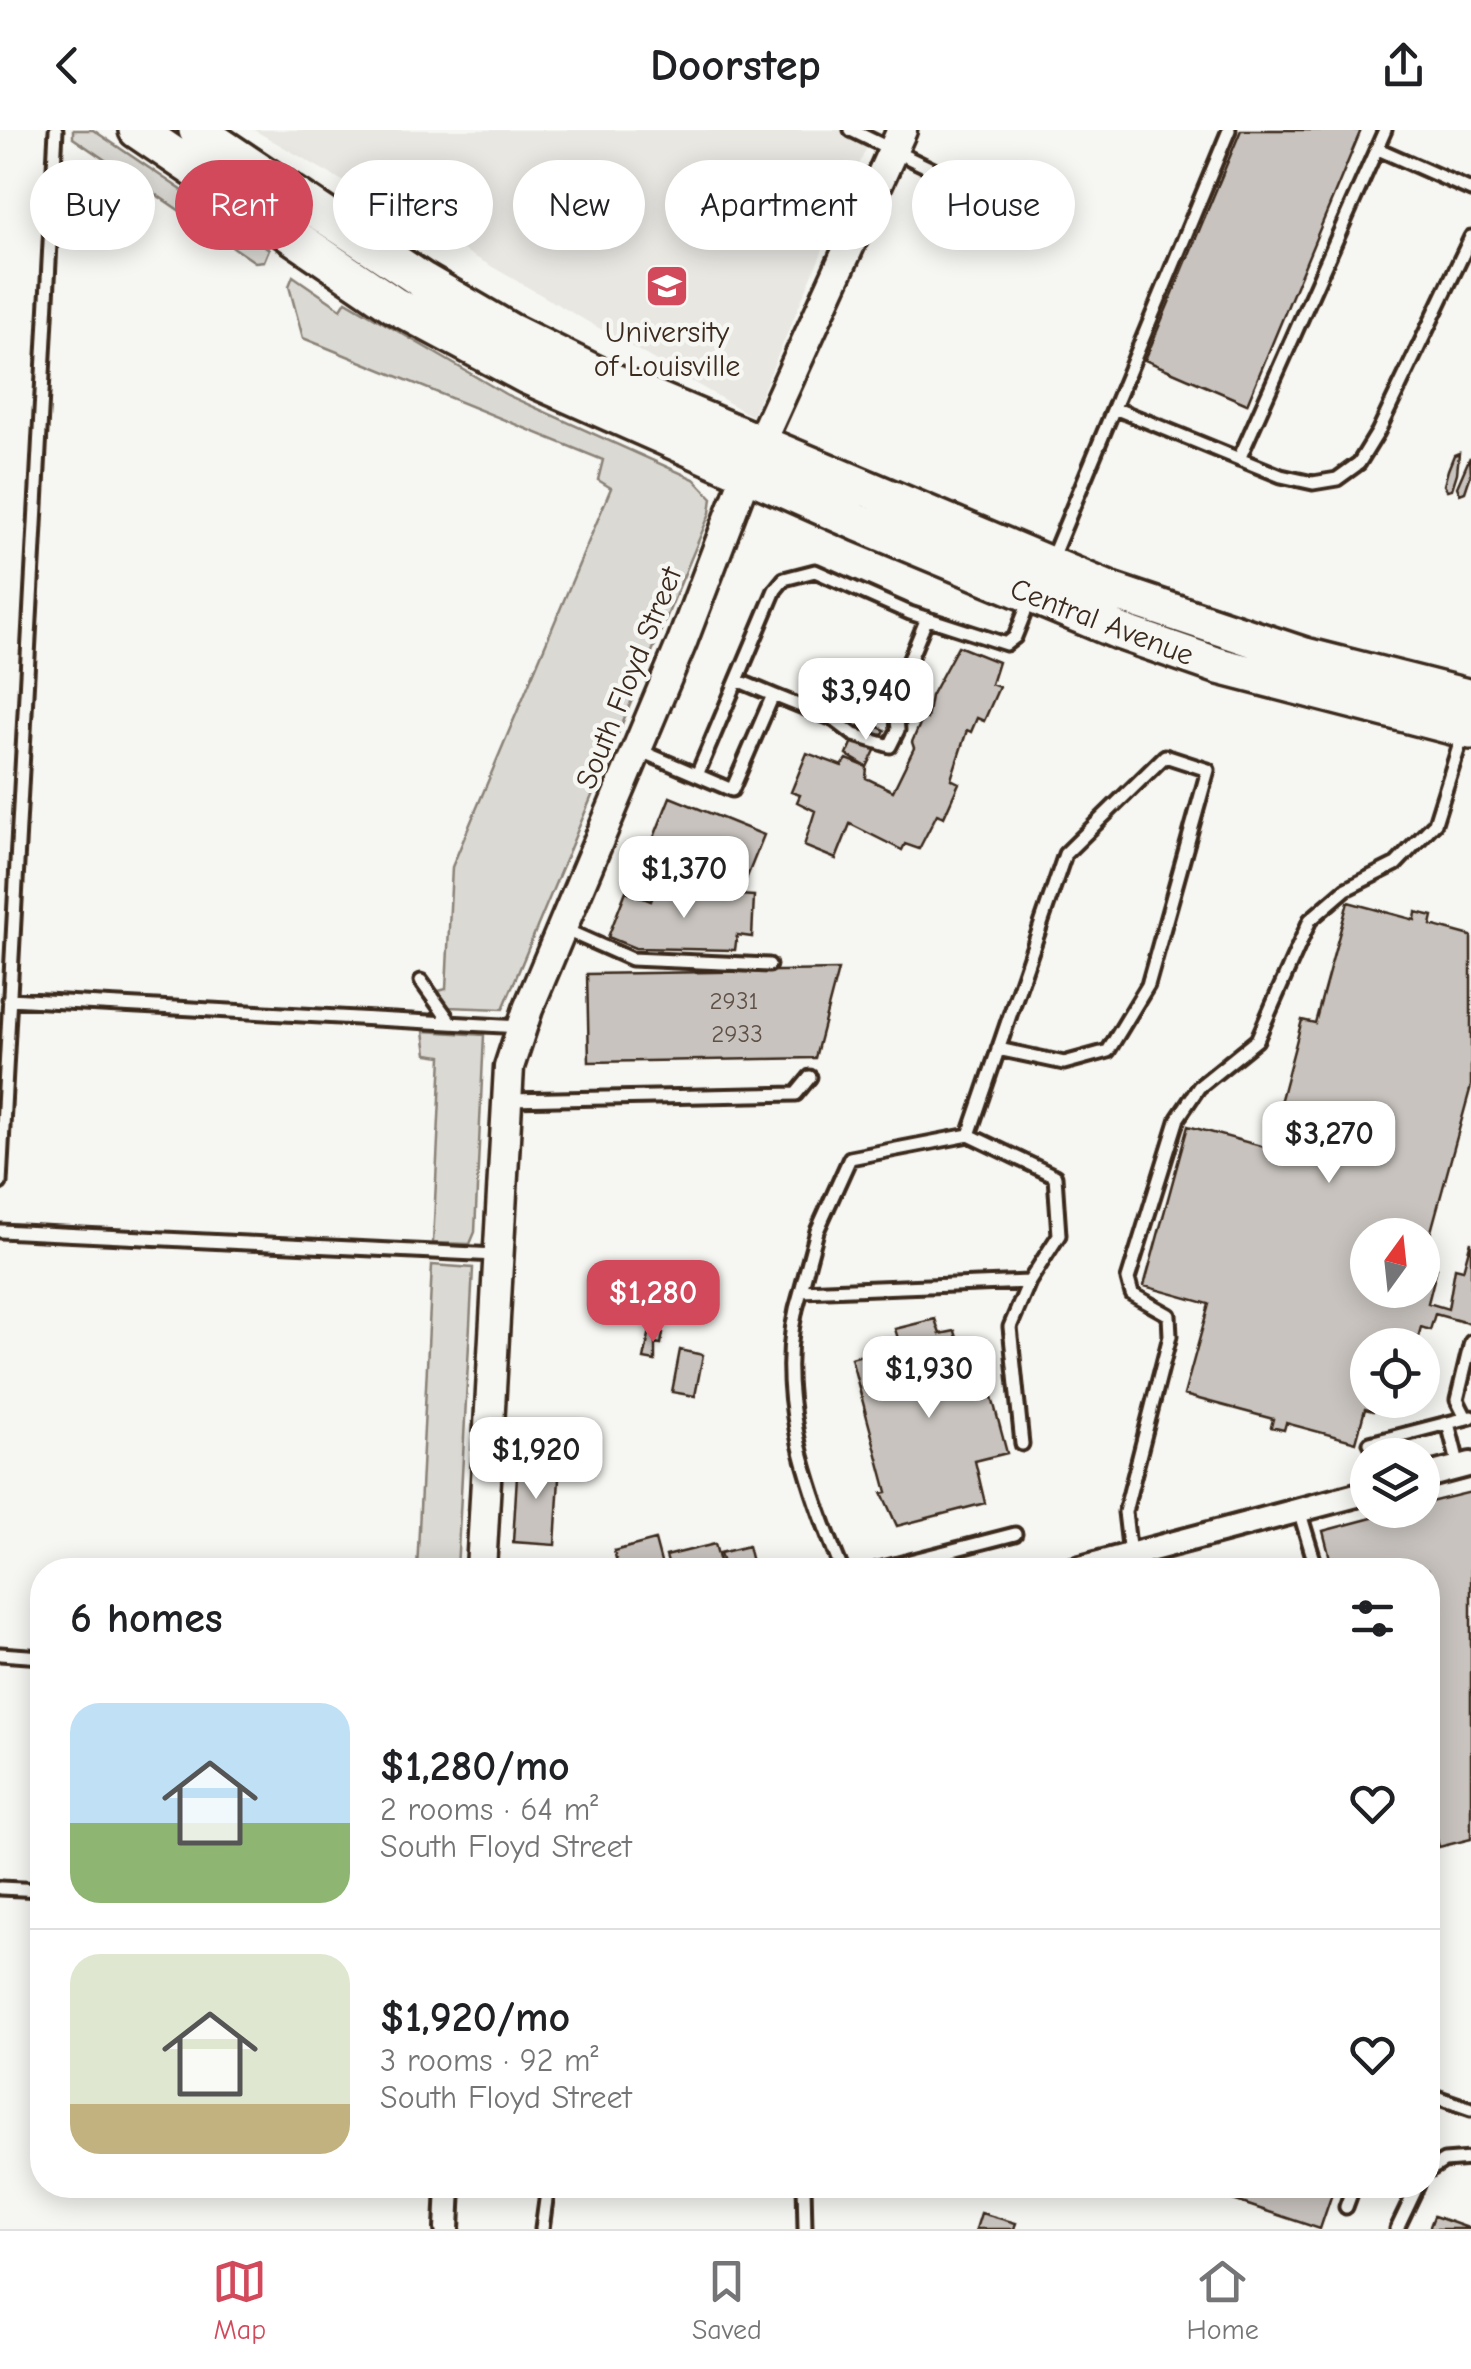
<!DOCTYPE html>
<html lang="en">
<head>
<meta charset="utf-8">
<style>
  body { margin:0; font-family:"Comic Neue",sans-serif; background:#f2f2f2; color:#202124; height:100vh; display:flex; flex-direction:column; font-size:38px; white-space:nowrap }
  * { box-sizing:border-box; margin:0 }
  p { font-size:32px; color:#757577 }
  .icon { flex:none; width:55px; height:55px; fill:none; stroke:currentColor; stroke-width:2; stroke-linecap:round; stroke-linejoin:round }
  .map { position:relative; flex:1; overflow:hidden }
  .side { position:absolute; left:30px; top:1428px; width:1410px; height:640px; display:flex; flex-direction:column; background:#fff; border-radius:40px; box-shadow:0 5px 25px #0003 }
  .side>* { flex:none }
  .top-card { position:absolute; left:30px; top:30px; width:1412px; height:90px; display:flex; gap:20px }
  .needle { width:65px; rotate:15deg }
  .tools { position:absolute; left:1350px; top:1088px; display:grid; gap:20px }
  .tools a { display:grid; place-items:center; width:90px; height:90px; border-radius:50%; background:#fff; box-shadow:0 5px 25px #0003; font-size:50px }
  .price { position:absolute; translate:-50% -85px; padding:0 22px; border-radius:20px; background:#fff; color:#222; font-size:32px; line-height:65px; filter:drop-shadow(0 2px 5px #0008) }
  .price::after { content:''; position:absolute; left:50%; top:60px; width:30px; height:22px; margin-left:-15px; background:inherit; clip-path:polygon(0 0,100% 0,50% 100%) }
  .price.active { background:#d1495b; color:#fff }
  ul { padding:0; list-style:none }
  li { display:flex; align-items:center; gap:30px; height:250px; padding:0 40px }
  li+li { border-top:2px solid #e0e0e0 }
  li span { display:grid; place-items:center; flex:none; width:280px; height:200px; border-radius:30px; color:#555 }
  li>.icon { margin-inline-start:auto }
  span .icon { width:120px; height:120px; fill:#fffc; stroke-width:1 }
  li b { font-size:42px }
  h2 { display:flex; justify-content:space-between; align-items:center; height:120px; padding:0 40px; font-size:42px }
  .chip { padding:0 35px; border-radius:45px; background:#fff; box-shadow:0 5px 25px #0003; font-size:35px; line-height:90px }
  .chip.active { background:#d1495b; color:#fff }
  header { display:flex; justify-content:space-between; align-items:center; height:130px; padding:0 40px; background:#fff; font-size:45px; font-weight:600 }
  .menu { display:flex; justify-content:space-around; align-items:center; height:140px; border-top:2px solid #e0e0e0; background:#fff; font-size:28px; color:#757577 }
  .menu a { display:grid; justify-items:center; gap:5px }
  .menu .active { color:#d1495b }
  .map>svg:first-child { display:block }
  .built { fill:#e8e7e2 }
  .green { fill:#dad9d3; stroke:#8a8278; stroke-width:2.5 }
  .building { fill:#c8c3be; stroke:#3b2a1e; stroke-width:2.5 }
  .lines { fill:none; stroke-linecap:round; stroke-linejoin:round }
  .service-casing { stroke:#3b2a1e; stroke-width:19 }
  .minor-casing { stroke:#3b2a1e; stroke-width:30 }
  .tertiary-casing { stroke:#3b2a1e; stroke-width:35 }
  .primary-casing { stroke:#3b2a1e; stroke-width:42 }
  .service { stroke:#f6f6f2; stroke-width:11 }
  .minor { stroke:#f6f6f2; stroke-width:22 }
  .tertiary { stroke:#f6f6f2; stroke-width:28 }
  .primary { stroke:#f6f6f2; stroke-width:35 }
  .labels { text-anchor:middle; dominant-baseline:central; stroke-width:9; stroke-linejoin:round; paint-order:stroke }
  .number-label { font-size:25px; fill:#5e5046 }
  .poi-label { font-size:30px; fill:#3b2a1e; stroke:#f6f6f2 }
  .street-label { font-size:30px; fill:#3b2a1e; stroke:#f6f6f2 }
</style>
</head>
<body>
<header><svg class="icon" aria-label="back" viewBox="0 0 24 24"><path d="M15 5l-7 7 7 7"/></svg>Doorstep<svg class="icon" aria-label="share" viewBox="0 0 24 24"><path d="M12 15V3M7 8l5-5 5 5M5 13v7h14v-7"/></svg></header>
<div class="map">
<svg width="1471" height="2099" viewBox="0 0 1471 2099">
  <rect width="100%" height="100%" fill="#f6f6f2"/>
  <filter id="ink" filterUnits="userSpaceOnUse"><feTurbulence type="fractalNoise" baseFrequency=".01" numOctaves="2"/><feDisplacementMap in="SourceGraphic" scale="20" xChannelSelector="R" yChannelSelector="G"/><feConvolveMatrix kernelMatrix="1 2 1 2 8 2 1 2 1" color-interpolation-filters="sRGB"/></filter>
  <g filter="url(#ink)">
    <path class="built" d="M254,0H874L752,286Z"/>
    <path class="green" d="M73,0H93L269,119L264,131L255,132L73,8Z
      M293,146L341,179L346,171L507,265L694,349L712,368L710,383L503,879L448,877L435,862L446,859L452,737L611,358L598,350L603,330L303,208L289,156Z
      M424,901L484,905L475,1102L470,1114L433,1113L442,926L427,924Z
      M432,1135L473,1138L457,1440H417Z"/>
    <path class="building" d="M1241,0H1361L1247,274L1145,230Z
      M1459,323L1457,343L1452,359L1447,360L1444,355L1448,340L1454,325Z
      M1470,327L1471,344L1465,362L1460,364L1457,357Z
      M958,516L998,532L991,554L999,557L984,591L977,588L971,602L967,600L951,649L959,653L944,687L937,684L919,719L905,714L902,720L850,694L836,729L804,716L815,681L797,672L800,665L791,662L807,623L842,636L847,629L867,637L866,648L893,661L914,618L912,612L923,587L927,589L931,566Z
      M862,590L885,600L867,637L847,625Z
      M670,667L764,705L745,752L639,745Z
      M655,760L754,766L752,807L737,805L735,820L635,818L608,807L626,761L651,771Z
      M1348,772L1415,790L1416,782L1433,786L1431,795L1471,806V956L1422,1134V1105H1368V1160H1422V1134L1437,1138L1428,1173L1448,1179L1455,1138L1463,1140L1471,1111V1194L1435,1184L1430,1200L1421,1197L1416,1215H1368V1270H1376L1373,1281L1365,1279L1356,1312L1286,1293L1284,1300L1271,1297L1273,1289L1184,1265L1209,1174L1144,1156L1188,996L1268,1018L1302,890L1315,893Z
      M838,840L815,928L589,932L587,844Z
      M935,1189L940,1204L955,1201L961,1222L979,1218L1007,1323L975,1331L985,1373L897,1396L882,1363L887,1362L851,1228L900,1215L895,1199Z
      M650,1200L663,1203L661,1214L655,1213V1231L644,1229Z
      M680,1220L703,1225L695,1266L672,1262Z
      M518,1329L560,1332L555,1415L513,1412Z
      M1471,1362V1709L1439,1717L1428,1674V1440H1333L1323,1401L1402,1380H1422V1374Z
      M655,1410L663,1440H619L614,1421Z
      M715,1414L722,1440H670L666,1426Z
      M748,1416L754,1440H725L720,1423Z
      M1188,2055H1335L1320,2099Z
      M981,2083L1016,2093L1014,2099H976Z
      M1434,2086L1471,2099H1429Z"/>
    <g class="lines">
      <g class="service-casing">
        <path id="service" d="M851,0L946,46
          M1378,19L1471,60
          M1114,278L1281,346L1313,353L1337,349L1359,333L1378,302L1471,107
          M1239,329L1385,0
          M1051,430L1229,0
          M737,550L773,565
          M825,585L836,560L896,582
          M636,619L732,660L773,565L833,589L854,605L890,616L898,600L895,565L927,488
          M697,645L775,460L784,449L815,441L910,483L1006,514L1015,507L1031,467
          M561,798L631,829L769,835
          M421,851L451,893
          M9,869L521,897
          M509,970L796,964L810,947
          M969,1005L1055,1046L1059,1105L1029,1152L1010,1197L1022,1314
          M0,1053L56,0
          M0,1101L496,1125
          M801,1161L817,1101L850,1028L969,1005L1065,724L1165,626L1208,640L1148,855L1108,921L1064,933L998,919
          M1466,1288L1457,1270L1471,1212
          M1448,1293L1459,1337
          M1370,1313L1471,1287
          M1299,1380L1317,1440
          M1130,1425L1125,1382L1170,1206L1169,1185L1132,1164L1128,1149L1178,988L1199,957L1257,910L1310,790L1346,759L1396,734L1435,693L1463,604
          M842,1440C806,1353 771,1254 801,1161L1029,1152
          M875,1440L1015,1404
          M0,1524L42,1527
          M0,1758L42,1760
          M1428,1964L1471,1979
          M1428,2041L1444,2031L1471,2029
          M804,2055L805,2099
          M1346,2077L1354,2055
          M542,2099L548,2055
          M1397,2099L1418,2055"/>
      </g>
      <g class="minor-casing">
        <path id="minor" d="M1422,1347L1471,1334
          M1073,1440L1368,1362
          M447,2099L449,2055"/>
      </g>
      <g class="tertiary-casing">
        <path id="tertiary" d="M481,1440L509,937L528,879L682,512L746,344L902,0"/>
      </g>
      <g class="primary-casing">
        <path id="primary" d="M137,0L394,175L527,246L859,393L1121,502L1219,536L1471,601
          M197,0L423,151L509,201L602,247L1114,462L1305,526L1471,568"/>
      </g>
      <use href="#service" class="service"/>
      <use href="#minor" class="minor"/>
      <use href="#tertiary" class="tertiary"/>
      <use href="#primary" class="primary"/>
    </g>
  </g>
  <defs>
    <g id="university-square" transform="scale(2.25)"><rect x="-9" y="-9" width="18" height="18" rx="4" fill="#d1495b" stroke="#f6f6f2"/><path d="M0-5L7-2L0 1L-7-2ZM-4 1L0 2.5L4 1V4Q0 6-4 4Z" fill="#fff"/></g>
  </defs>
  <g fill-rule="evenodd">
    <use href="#university-square" x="667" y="156"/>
  </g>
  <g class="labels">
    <g class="number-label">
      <text x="734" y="870">2931</text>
      <text x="737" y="903">2933</text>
    </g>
    <g class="poi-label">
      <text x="667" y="202">University<tspan x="667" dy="34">of Louisville</tspan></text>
    </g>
    <g class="street-label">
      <text transform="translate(1102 492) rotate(21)">Central Avenue</text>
      <text transform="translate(629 548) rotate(-68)">South Floyd Street</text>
    </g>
  </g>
</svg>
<div class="tools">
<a><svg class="needle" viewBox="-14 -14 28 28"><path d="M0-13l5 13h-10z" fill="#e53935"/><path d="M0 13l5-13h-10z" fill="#757577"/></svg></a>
<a><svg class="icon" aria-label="locate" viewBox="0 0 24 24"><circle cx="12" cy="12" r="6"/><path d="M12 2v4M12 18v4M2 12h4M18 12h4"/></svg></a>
<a><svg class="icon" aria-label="layers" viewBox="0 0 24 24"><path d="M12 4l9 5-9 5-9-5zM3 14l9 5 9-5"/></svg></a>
</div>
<b class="price" style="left:866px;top:613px">$3,940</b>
<b class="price" style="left:684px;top:791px">$1,370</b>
<b class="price" style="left:1329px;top:1056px">$3,270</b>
<b class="price active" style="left:653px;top:1215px">$1,280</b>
<b class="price" style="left:929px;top:1291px">$1,930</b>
<b class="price" style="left:536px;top:1372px">$1,920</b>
<div class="top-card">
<a class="chip">Buy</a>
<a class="chip active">Rent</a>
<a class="chip">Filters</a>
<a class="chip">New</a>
<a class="chip">Apartment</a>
<a class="chip">House</a>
</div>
<section class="side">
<h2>6 homes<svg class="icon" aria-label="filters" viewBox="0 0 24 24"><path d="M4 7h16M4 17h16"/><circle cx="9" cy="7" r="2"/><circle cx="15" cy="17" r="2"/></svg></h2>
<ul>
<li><span style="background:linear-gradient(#bfe0f5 60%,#8fb573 0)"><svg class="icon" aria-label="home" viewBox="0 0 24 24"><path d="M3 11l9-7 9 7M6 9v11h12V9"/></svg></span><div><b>$1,280/mo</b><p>2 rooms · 64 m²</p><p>South Floyd Street</p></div><svg class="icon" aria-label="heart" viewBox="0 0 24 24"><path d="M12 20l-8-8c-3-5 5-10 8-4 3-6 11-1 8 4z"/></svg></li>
<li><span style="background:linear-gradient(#dfe7d0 75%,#c2b280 0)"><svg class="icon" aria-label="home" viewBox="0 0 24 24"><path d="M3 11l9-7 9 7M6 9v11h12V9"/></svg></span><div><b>$1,920/mo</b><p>3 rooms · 92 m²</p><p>South Floyd Street</p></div><svg class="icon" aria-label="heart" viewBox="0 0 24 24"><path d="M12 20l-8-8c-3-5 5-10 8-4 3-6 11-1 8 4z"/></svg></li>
</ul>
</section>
</div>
<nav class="menu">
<a class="active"><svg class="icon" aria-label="map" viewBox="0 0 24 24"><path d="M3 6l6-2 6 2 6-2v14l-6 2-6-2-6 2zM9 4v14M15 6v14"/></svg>Map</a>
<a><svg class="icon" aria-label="saved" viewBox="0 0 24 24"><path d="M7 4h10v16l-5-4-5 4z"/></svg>Saved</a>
<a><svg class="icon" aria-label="home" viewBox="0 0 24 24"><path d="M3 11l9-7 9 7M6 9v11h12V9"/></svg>Home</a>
</nav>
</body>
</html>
